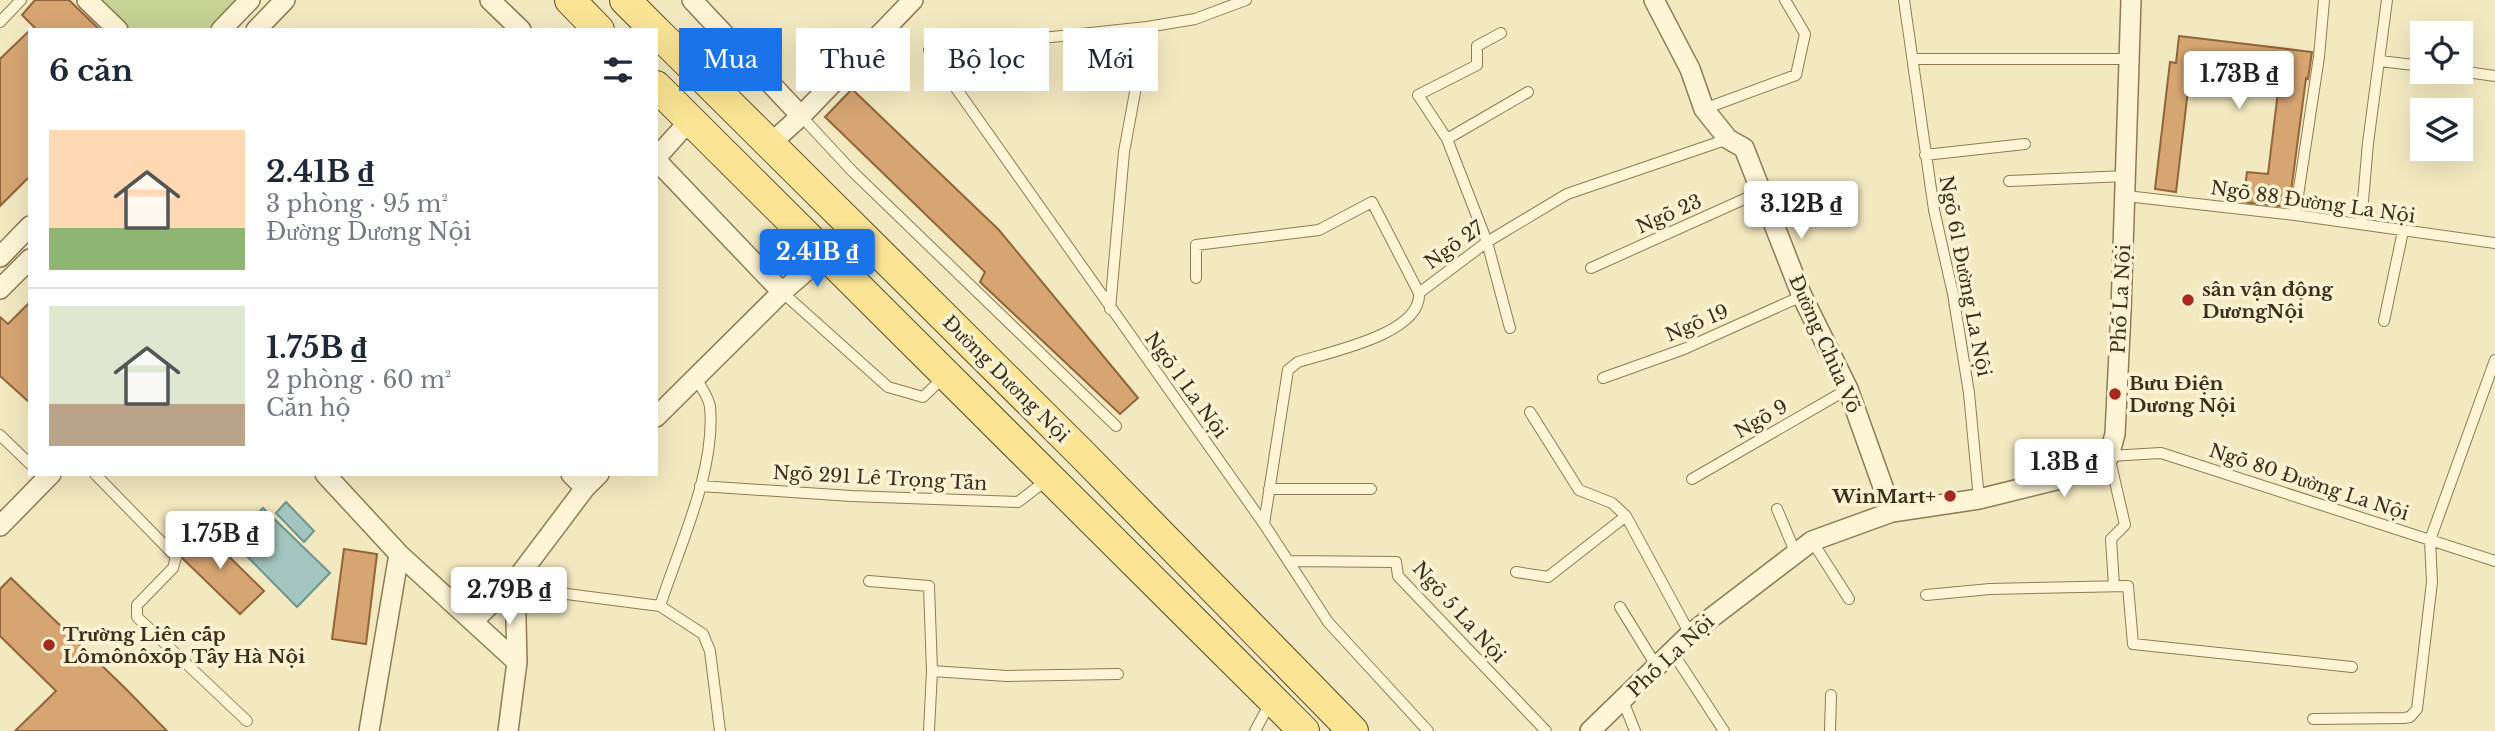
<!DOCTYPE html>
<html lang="vi">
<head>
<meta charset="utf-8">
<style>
  body { margin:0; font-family:"Libre Baskerville",serif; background:#f2f2f3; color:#1f2937; height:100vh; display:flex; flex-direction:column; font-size:26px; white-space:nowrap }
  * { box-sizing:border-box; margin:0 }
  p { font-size:23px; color:#747a83 }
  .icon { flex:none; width:38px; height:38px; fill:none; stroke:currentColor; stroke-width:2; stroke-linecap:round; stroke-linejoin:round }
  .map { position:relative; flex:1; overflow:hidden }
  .panel { position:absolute; left:28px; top:28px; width:630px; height:448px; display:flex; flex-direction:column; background:#fff; border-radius:0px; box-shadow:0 7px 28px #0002 }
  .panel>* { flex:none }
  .top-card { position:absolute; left:679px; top:28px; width:665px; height:63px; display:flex; gap:14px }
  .fabs { position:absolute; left:2410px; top:21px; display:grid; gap:14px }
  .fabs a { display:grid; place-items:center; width:63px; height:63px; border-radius:0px; background:#fff; box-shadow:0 7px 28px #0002; font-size:35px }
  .price { position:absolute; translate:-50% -60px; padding:0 16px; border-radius:7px; background:#fff; color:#222; font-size:23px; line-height:46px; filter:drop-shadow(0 2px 4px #0008) }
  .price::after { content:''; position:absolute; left:50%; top:42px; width:21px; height:16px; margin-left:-10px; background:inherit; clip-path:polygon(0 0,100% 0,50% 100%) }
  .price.active { background:#1a73e8; color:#fff }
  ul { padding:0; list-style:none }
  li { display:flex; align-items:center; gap:21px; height:175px; padding:0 21px }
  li+li { border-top:2px solid #e0e1e3 }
  li span { display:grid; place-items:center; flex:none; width:196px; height:140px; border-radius:0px; color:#555 }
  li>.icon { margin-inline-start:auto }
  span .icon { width:84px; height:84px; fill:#fffc; stroke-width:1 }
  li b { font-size:30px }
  h2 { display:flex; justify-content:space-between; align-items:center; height:84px; padding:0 21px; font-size:30px }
  .chip { padding:0 24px; border-radius:0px; background:#fff; box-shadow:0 7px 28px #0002; font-size:24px; line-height:63px }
  .chip.active { background:#1a73e8; color:#fff }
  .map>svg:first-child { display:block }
  .green { fill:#c6d394 }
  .water { fill:#a4c5bf; stroke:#6a958e; stroke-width:2 }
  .building { fill:#d6a572; stroke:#926439; stroke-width:2 }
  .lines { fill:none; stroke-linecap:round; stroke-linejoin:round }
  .service-casing { stroke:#907a56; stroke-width:12 }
  .minor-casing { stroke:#907a56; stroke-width:22 }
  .primary-casing { stroke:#5d472b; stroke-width:32 }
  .service { stroke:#fdf5d6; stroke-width:10 }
  .minor { stroke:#fdf5d6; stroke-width:19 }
  .primary { stroke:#fbe595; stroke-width:30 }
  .poi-dot { fill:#a62a1e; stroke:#faf2d2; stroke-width:2.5 }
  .labels { text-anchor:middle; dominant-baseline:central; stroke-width:7; stroke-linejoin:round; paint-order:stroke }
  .street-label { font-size:19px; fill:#3d2f1c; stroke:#faf2d2 }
  .poi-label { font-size:19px; font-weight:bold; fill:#3d2f1c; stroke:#faf2d2; text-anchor:start }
</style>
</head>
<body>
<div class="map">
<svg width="2495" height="731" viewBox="0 0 2495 731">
  <rect width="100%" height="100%" fill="#f3e9c1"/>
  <path class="green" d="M101,0H243L214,30H128Z"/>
  <path class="water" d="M286,502L314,531L304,542L276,513Z
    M263,508L330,573L297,607L231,540Z"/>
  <path class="building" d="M35,0H69L100,30H37L22,15Z
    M30,30V176L0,206V59Z
    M2179,36L2312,52L2308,79L2306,78L2289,207L2243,202L2247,172L2268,174L2280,75L2191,65L2176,192L2155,189L2170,62L2176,63Z
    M852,89L999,230L1138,398L1120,414L980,282L985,272L825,117Z
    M30,302V403L0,376V317L8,324Z
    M199,527L264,591L240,614L183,559L178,548Z
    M344,549L377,554L366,644L332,639Z
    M11,578L125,688L167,731H15L56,691L0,636V589Z"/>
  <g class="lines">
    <g class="service-casing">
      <path id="service" d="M1246,0L1195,19L1147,27L929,50L1264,524L1328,622L1428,731
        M1904,0L1934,210L1953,294L1969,393L1979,499
        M0,22L21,0
        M1501,33L1477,46V65L1418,95L1447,139L1487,242L1510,328
        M1913,59H2130
        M2380,61L2422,66
        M2460,71L2495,76
        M1704,109L1796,75L1805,34L1785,0
        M801,116L853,172L1116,426
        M1447,139L1528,92
        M1925,155L2025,144
        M2009,181L2126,176
        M2126,196L2295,215L2495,243
        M2295,215L2319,57L2324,0
        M2361,224L2368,143L2387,0
        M1591,268L1760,192
        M1196,278V245L1319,230L1372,202L1419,293L1487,242L1567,194L1728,139
        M782,292L888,387L923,397L945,376
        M1110,309L1124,152L1147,27
        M2384,321L2403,231
        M1603,378L1684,349L1802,296
        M1530,412L1579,490L1612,503L1626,516
        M0,435L30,464
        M95,474L176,557L173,568L137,605V617L247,721
        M1692,479L1848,389
        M700,486L851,496L1018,502L1048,479
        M1269,489H1371
        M1777,509L1796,554
        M1264,524L1288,370L1298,362C1329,352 1422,334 1419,293
        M1812,541L1849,599
        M1288,561L1396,562L1398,576L1546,731
        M1516,572L1548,577L1626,516L1690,634
        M515,581L559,593L660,606C679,547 716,470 710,407C709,397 700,386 696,378
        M869,581L929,586L932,671L1007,676L1118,674
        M2114,586L2111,539L2125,525L2109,456L2161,453L2495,561
        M1926,595L1990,589L2128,586L2133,644L2352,667
        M660,606L703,634L710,651L720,731
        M1620,607L1657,667
        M1673,653L1724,731
        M1623,701L1635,731
        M2313,719L2404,718L2410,717L2417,709L2432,582L2430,540L2495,360
        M929,731L932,671
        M1255,731L1271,701
        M1830,731L1831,695"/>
    </g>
    <g class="minor-casing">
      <path id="minor" d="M87,0L118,30
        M490,0L521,30
        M692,0L801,116
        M1654,0L1690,69L1704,109L1728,139L1744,148L1802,296L1848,389L1892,512
        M221,30L250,0
        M256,30L285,0
        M770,144L801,116L913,0
        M656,158L690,120
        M656,160L782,292
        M0,257L30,226
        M0,289L30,259
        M656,417L782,292L825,255
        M325,474L399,554L369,731
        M571,474L585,488
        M0,526L51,474
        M399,554L517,662
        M473,621L515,581
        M508,731L517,662L515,581L585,488L599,474
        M1590,731L1690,634L1812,541L1892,512L1979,499L2060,479L2109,456L2115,434L2121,311L2131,0"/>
    </g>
    <g class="primary-casing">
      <path id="primary" d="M570,0L599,30
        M625,0L655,30
        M656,31L1081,453L1353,731
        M656,86L1304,731"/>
    </g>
    <use href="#service" class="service"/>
    <use href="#minor" class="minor"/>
    <use href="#primary" class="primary"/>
  </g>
  <g class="poi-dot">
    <circle cx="2188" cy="300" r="7"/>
    <circle cx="2115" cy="394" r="7"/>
    <circle cx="1950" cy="496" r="7"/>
    <circle cx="49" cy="645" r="7"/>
  </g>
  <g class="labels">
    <g class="street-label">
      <text transform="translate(2313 202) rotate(8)">Ngõ 88 Đường La Nội</text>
      <text transform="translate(1669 214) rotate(-24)">Ngõ 23</text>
      <text transform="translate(1454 245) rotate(-36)">Ngõ 27</text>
      <text transform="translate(1965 276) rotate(79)">Ngõ 61 Đường La Nội</text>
      <text transform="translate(2121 299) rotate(-87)">Phố La Nội</text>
      <text transform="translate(1697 323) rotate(-23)">Ngõ 19</text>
      <text transform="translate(1825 344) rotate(66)">Đường Chùa Võ</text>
      <text transform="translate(1006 379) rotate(45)">Đường Dương Nội</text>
      <text transform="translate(1186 385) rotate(54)">Ngõ 1 La Nội</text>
      <text transform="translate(1761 419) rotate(-30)">Ngõ 9</text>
      <text transform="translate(880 478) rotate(3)">Ngõ 291 Lê Trọng Tấn</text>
      <text transform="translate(2309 482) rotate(18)">Ngõ 80 Đường La Nội</text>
      <text transform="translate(1459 612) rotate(48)">Ngõ 5 La Nội</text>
      <text transform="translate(1671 656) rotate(-43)">Phố La Nội</text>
    </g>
    <g class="poi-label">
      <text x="2202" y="289">sân vận động<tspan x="2202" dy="22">DươngNội</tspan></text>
      <text x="2129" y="383">Bưu Điện<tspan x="2129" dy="22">Dương Nội</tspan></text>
      <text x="1936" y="496" text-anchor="end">WinMart+</text>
      <text x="63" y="634">Trường Liên cấp<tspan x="63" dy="22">Lômônôxốp Tây Hà Nội</tspan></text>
    </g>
  </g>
</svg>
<div class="fabs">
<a><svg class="icon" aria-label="locate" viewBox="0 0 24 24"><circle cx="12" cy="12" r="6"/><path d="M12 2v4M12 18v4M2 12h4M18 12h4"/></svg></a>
<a><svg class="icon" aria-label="layers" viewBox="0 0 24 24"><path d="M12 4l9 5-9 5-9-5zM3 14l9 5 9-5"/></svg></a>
</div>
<b class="price" style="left:2239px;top:111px">1.73B ₫</b>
<b class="price" style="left:1801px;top:241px">3.12B ₫</b>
<b class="price active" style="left:817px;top:289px">2.41B ₫</b>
<b class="price" style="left:2064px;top:499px">1.3B ₫</b>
<b class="price" style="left:220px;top:571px">1.75B ₫</b>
<b class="price" style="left:509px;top:627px">2.79B ₫</b>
<div class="top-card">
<a class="chip active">Mua</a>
<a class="chip">Thuê</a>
<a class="chip">Bộ lọc</a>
<a class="chip">Mới</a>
</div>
<section class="panel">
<h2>6 căn<svg class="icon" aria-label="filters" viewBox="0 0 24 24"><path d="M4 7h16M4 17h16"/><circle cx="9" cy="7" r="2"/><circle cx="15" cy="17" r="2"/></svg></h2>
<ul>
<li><span style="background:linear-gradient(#ffd9b3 70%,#8fb573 0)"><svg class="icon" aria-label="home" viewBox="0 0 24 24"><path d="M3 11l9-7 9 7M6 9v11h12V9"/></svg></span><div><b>2.41B ₫</b><p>3 phòng · 95 m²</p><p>Đường Dương Nội</p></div></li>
<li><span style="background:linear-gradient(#dfe7d0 70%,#b9a48a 0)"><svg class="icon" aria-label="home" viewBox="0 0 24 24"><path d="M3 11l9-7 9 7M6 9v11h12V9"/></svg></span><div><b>1.75B ₫</b><p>2 phòng · 60 m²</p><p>Căn hộ</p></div></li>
</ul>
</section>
</div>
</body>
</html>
